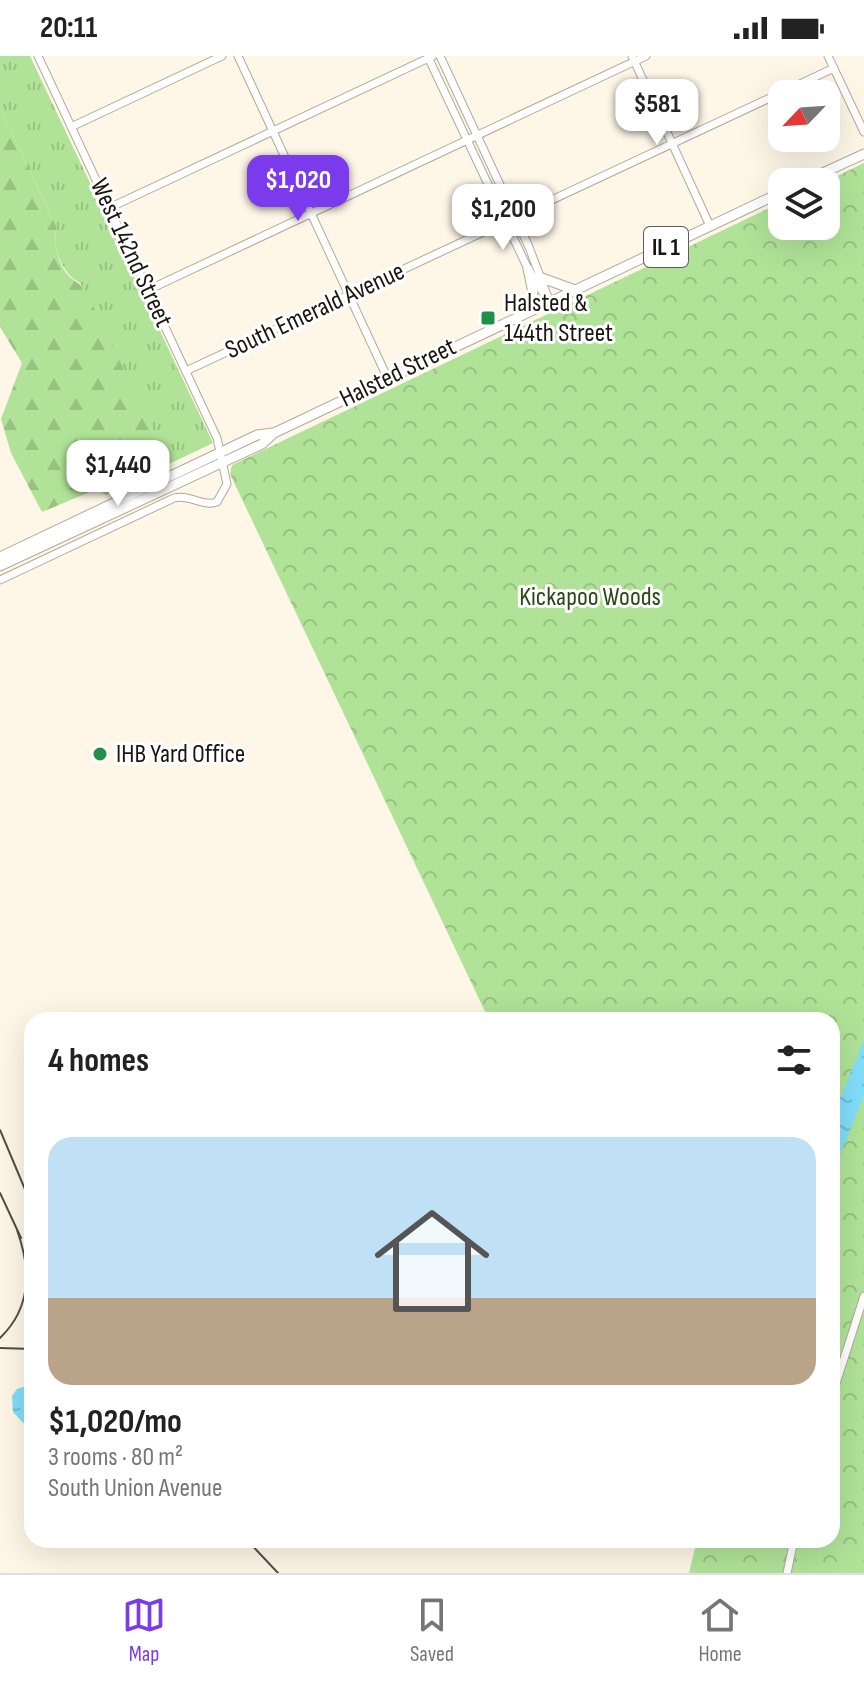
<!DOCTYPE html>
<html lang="en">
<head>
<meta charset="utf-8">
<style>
  body { margin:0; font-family:"Sofia Sans Condensed",sans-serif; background:#f2f2f2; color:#222; height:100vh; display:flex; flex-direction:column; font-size:30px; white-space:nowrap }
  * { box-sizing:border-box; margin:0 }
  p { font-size:26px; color:#767676 }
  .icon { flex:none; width:44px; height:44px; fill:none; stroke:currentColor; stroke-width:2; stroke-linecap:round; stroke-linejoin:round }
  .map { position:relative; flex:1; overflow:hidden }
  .sheet { position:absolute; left:24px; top:956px; width:816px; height:536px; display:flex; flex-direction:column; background:#fff; border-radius:24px; box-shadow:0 8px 32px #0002 }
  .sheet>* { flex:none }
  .needle { width:52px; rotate:245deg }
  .fabs { position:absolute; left:768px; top:24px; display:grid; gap:16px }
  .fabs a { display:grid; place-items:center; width:72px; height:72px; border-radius:16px; background:#fff; box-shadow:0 8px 32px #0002; font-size:40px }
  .price { position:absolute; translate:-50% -68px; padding:0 18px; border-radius:16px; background:#fff; color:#222; font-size:26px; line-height:52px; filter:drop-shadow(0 2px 4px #0008) }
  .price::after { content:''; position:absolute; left:50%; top:48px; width:24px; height:18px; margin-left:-12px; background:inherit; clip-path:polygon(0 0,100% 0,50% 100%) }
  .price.current { background:#7c3aed; color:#fff }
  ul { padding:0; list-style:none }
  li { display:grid; align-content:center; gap:16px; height:424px; padding:0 24px }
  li+li { border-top:2px solid #e0e0e0 }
  li span { display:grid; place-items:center; height:248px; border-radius:24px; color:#555 }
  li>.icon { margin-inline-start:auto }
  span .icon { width:144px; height:144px; fill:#fffc; stroke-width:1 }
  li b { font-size:34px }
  h2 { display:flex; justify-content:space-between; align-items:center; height:96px; padding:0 24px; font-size:34px }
  .status { display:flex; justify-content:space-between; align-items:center; height:56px; padding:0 40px; background:#fff; direction:ltr }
  .status svg { height:22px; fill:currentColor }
  .dock { display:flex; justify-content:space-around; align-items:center; height:112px; border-top:2px solid #e0e0e0; background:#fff; font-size:22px; color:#767676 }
  .dock a { display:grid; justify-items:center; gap:4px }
  .dock .current { color:#7c3aed }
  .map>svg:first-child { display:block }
  .grass { fill:url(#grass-tufts) }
  .forest { fill:url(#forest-firs) }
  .park { fill:url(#park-crowns) }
  .water { fill:url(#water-ripples) }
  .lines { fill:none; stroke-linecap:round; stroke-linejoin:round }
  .minor-casing { stroke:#b3a998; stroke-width:9 }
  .major-casing { stroke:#b3a998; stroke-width:11 }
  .minor { stroke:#fff; stroke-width:7 }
  .major { stroke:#fff; stroke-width:9 }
  .rail { stroke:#534e46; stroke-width:2 }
  .poi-dot { fill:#218f48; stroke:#fff; stroke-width:3 }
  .labels { text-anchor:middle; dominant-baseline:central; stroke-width:6; stroke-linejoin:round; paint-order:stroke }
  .shield { fill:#fff; stroke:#5e5c58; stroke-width:2 }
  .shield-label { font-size:24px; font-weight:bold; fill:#191610 }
  .street-label { font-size:26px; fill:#191610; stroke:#fff }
  .poi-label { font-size:26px; fill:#191610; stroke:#fff; text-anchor:start }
  .park-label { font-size:26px; fill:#274913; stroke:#fff }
</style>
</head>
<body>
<div class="status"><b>20:11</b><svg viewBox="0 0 49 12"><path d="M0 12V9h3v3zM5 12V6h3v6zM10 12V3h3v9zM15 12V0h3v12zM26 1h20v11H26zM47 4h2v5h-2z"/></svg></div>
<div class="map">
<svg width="864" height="1517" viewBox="0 0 864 1517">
  <defs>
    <pattern id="grass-tufts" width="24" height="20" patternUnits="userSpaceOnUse" patternTransform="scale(2)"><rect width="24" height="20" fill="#b0e398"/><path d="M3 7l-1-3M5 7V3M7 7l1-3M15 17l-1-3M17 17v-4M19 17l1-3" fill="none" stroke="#97c282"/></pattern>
    <pattern id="forest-firs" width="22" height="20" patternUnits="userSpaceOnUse" patternTransform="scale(2)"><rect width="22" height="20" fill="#b0e398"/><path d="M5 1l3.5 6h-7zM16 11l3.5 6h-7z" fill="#97c282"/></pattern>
    <pattern id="park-crowns" width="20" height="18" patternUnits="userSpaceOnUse" patternTransform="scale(2)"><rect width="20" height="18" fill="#b0e398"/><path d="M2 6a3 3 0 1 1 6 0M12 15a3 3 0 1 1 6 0" fill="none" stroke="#97c282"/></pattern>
    <pattern id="water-ripples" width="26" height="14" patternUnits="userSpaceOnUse" patternTransform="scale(2)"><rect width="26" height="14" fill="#80def9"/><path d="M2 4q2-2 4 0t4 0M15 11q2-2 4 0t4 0" fill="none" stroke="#6ebed4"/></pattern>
  </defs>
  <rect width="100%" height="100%" fill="#fef6e7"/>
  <path class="grass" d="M0,0H30L213,387L169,408L80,227C62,218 51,190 57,172L0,52Z"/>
  <path class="forest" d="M0,52L57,172C52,185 59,213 71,222C77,227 81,228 86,235L169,408L106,439L97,433L42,456L11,397L1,363L22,307L0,271Z"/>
  <path class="park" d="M864,107V1517H689L697,1484H832V964H489L230,418L232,409L782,146V170H826L825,126Z"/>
  <path class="water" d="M864,984V1039L832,1119V1062Z
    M32,1328V1362L26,1370L13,1356L12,1340L17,1333Z"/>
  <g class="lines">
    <g class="minor-casing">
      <path id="minor" d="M238,0L387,321
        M440,0L529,191L549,244
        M632,0L710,170
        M828,0L864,76
        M428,1L528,213L549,246
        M71,71L222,0
        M109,152L433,0
        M148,234L646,0
        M186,315L834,12
        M0,524L174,442C190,438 202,451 217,446L227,428L217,382L38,0
        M832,1340L864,1240
        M787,1517L794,1484"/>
    </g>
    <g class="major-casing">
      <path id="major" d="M803,126L864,98
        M542,222L575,234
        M528,256L533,236L528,213
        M0,501L257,379L273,377
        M0,510L262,388L274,377L782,136"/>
    </g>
    <use href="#minor" class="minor"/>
    <use href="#major" class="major"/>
    <path class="rail" d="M0,1074L32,1150
      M0,1137L21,1182
      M0,1282C32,1251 31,1213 17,1174
      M0,1292L32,1293
      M247,1484L278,1517"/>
  </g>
  <g class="poi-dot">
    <rect x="480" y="254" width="16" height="16" rx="4"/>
    <circle cx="100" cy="698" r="8"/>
  </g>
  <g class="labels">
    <rect class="shield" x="644" y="171" width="44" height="40" rx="6"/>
    <g class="shield-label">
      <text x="666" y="191">IL 1</text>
    </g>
    <g class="street-label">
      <text transform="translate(131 197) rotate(65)">West 142nd Street</text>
      <text transform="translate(315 255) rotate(-25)">South Emerald Avenue</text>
      <text transform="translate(398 317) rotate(-26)">Halsted Street</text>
    </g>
    <g class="poi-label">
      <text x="504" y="247">Halsted &amp;<tspan x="504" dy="30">144th Street</tspan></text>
      <text x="116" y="698">IHB Yard Office</text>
    </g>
    <g class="park-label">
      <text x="590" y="541">Kickapoo Woods</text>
    </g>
  </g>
</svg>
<div class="fabs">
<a><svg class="needle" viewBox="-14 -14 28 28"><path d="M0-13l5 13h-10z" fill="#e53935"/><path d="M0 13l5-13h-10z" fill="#767676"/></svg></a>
<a><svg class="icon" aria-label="layers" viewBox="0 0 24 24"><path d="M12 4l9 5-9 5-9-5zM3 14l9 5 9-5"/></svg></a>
</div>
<b class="price" style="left:657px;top:91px">$581</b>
<b class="price current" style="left:298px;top:167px">$1,020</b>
<b class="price" style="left:503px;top:196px">$1,200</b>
<b class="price" style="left:118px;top:452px">$1,440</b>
<section class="sheet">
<h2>4 homes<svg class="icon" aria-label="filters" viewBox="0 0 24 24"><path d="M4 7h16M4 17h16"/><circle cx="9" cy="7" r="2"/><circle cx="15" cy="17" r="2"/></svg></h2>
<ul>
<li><span style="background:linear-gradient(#bfe0f5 65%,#b9a48a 0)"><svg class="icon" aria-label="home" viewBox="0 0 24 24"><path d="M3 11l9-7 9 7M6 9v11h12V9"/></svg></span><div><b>$1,020/mo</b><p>3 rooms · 80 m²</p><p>South Union Avenue</p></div></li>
</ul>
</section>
</div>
<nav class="dock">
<a class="current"><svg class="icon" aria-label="map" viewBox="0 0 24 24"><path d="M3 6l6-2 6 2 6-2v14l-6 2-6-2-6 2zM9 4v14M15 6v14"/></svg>Map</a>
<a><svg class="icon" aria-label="saved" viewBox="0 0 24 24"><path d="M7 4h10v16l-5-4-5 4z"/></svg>Saved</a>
<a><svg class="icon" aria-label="home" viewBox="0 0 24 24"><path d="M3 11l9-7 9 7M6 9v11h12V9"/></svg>Home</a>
</nav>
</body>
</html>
